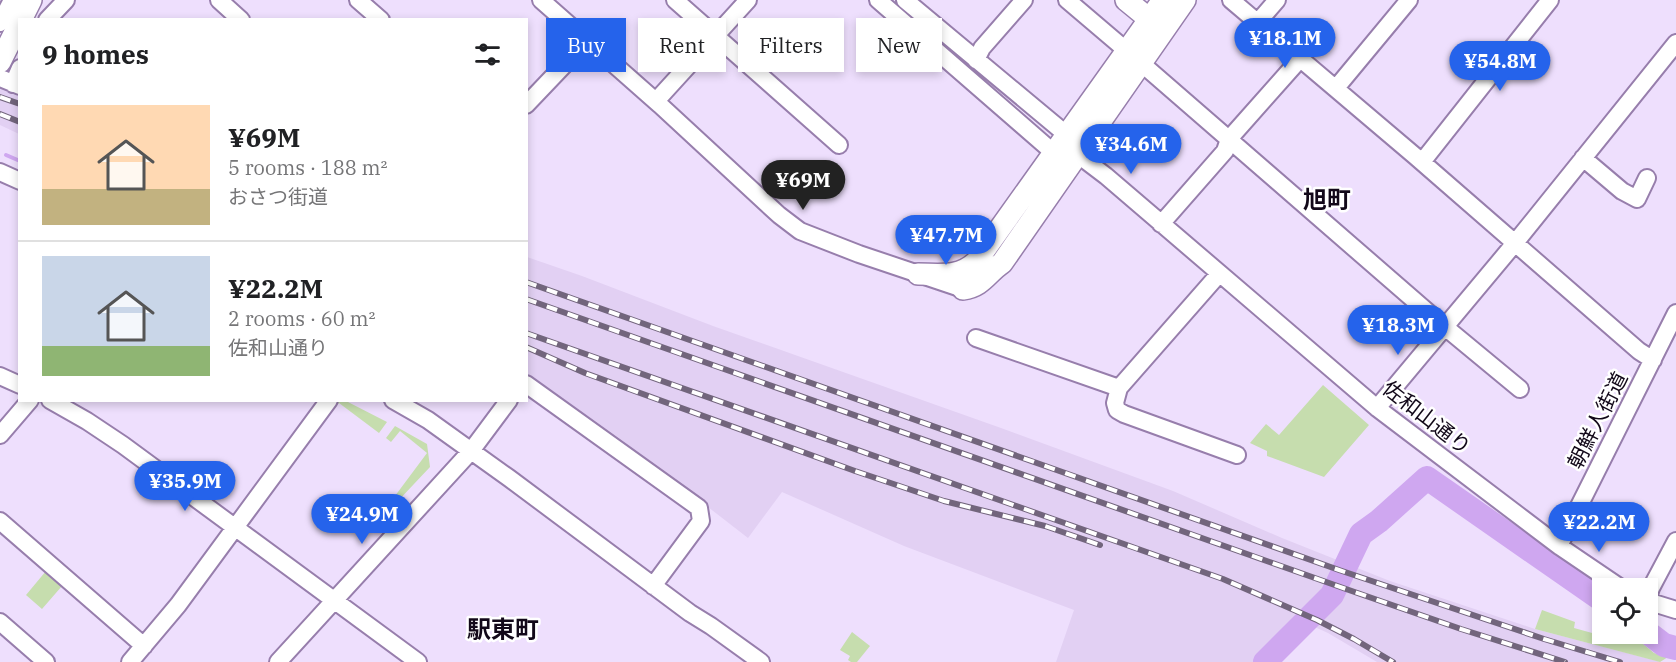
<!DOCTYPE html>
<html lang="en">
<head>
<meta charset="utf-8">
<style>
  body { margin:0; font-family:"IBM Plex Serif","Noto Sans JP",serif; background:#f6f6f6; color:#202124; height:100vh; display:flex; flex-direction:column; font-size:22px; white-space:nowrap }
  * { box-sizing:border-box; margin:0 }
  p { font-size:20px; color:#757577 }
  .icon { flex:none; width:33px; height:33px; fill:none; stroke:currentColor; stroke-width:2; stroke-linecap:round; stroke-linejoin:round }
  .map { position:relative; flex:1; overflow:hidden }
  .details { position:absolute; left:18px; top:18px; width:510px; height:384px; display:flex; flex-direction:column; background:#fff; border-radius:0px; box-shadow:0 3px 9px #0003 }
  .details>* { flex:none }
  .banner { position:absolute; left:546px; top:18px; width:570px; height:54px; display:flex; gap:12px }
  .fabs { position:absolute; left:1592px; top:578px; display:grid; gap:12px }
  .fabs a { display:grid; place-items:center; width:66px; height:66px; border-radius:0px; background:#fff; box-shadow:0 3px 9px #0003; font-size:30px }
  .price { position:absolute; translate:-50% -51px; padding:0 14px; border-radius:21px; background:#2563eb; color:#fff; font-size:20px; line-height:39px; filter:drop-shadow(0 2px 3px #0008) }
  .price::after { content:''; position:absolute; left:50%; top:36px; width:18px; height:14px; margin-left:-9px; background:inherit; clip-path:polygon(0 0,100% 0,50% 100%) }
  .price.active { background:#222; color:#fff }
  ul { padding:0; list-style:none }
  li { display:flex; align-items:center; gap:18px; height:150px; padding:0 24px }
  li+li { border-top:2px solid #e0e0e0 }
  li span { display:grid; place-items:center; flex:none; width:168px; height:120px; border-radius:0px; color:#555 }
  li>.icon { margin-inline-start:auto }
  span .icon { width:72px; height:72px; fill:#fffc; stroke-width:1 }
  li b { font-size:26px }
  h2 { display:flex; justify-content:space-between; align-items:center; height:72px; padding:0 24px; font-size:26px }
  .pill { padding:0 21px; border-radius:0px; background:#fff; box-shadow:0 3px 9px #0003; font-size:21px; line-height:54px }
  .pill.active { background:#2563eb; color:#fff }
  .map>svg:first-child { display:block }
  .built { fill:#e2d0f3 }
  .green { fill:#c6ddae }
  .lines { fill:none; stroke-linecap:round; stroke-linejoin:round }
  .stream { stroke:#cfa7f0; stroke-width:4 }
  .river { stroke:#cfa7f0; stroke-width:24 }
  .minor-casing { stroke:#977eac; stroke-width:20 }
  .major-casing { stroke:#977eac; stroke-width:24 }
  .minor { stroke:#fff; stroke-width:16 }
  .major { stroke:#fff; stroke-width:21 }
  .rail-casing { stroke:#72657c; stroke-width:6 }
  .rail { stroke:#fff; stroke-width:4; stroke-dasharray:11; stroke-linecap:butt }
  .labels { text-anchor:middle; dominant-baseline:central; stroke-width:5; stroke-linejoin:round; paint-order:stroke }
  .street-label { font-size:21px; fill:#120819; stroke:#fff }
  .quarter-label { font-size:24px; font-weight:bold; fill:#120819; stroke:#fff }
</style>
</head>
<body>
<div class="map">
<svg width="1676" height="662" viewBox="0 0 1676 662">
  <rect width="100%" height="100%" fill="#eedffd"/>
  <path class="built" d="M0,88L19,95V134L0,125Z
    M527,257L582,276L713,326L1001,428L1173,491L1282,538L1390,581L1535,629L1661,662H1377L1328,633L1297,619L1255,662H1056L1074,610L904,546L782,492L748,538L619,438L527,373Z"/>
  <path class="green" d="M1323,385L1369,425L1324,477L1267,456V451L1250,443L1266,424L1279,435Z
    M337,401H346L387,422L379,433L339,403L333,410L331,409Z
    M395,426L427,444L430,467L397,502L392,500L427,453L400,431L391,442L386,438Z
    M46,571L62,586L42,609L26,595Z
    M1542,610L1575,622L1574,628L1603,636L1607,633H1611L1614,639L1625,634V633H1630L1654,653L1668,657L1660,662L1535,629Z
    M852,632L870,646L857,662H851L848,660L850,656L840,650Z"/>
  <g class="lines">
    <path class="stream" d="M6,155L20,161"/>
    <path class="river" d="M1647,632L1664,645L1676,648
      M1265,662L1332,595L1361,534L1379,521L1427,478L1602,600"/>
    <g class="minor-casing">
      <path id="minor" d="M219,0L241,20
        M358,0L381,20
        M541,0L660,105L779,215L800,231L859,254L963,289
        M675,0L839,145
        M878,0L1054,153H1065
        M905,0L1067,135L1077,154L1106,176L1377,408L1559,546L1621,588
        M1067,0L1127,51
        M1231,0L1415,156L1639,351L1653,360
        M47,20L66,0
        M1258,22L1277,0
        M0,23L12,0
        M976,60L982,48L1024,0
        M1141,63L1445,327L1520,389
        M0,78L20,86
        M13,84L20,68
        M1336,88L1409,0
        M656,101L748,0
        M526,105L587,41
        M1583,158L1622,191L1637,199L1647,178
        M1422,162L1550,0
        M0,172L20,181
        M1161,224L1225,151L1229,139L1300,59
        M1219,274L1119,388L1115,403L1117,410L1124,414L1237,455
        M976,338L1119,388
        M0,376L20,385
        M526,384L699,508L701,521L653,586
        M50,400L87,421L123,445L418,662
        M393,400L428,420L509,478L690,613L711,626L761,662
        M1377,408L1515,243L1676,43
        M0,435L30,400
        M0,521L144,646
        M1559,546L1676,313
        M1647,601L1651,588L1676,541
        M1647,601L1676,610
        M0,622L46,662
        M130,662L178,605L329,400
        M278,662L471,451L509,400"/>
    </g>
    <g class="major-casing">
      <path id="major" d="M1126,0L1159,27
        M21,20L31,0
        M0,62L20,22
        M918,274C940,274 959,278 976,262L1163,0
        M963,289C983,286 987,273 1002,263L1185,0"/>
    </g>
    <use href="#minor" class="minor"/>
    <use href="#major" class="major"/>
    <g class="rail-casing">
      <path id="rail" d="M0,97L20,104
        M0,114L20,122
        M526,282L1339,570L1544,639L1620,662
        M526,299L1346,589L1461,629L1565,662
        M526,333L1223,579L1317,620L1354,639L1393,662
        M526,347L585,373L855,471L944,501L1045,526L1100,545"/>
    </g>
    <use href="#rail" class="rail"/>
  </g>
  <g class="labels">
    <g class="street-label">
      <text transform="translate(1427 417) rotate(38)">佐和山通り</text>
      <text transform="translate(1597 420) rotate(-63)">朝鮮人街道</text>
    </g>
    <g class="quarter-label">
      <text x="1327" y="199">旭町</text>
      <text x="503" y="629">駅東町</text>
    </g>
  </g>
</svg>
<div class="fabs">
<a><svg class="icon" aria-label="locate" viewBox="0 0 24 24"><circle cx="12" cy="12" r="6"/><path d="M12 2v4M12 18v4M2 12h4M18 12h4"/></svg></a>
</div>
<b class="price" style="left:1285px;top:69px">¥18.1M</b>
<b class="price" style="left:1500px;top:92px">¥54.8M</b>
<b class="price" style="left:1131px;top:175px">¥34.6M</b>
<b class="price active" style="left:803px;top:211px">¥69M</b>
<b class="price" style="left:946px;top:266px">¥47.7M</b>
<b class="price" style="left:1398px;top:356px">¥18.3M</b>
<b class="price" style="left:185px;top:512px">¥35.9M</b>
<b class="price" style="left:362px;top:545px">¥24.9M</b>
<b class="price" style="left:1599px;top:553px">¥22.2M</b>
<div class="banner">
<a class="pill active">Buy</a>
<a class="pill">Rent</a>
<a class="pill">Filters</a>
<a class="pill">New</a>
</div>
<section class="details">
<h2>9 homes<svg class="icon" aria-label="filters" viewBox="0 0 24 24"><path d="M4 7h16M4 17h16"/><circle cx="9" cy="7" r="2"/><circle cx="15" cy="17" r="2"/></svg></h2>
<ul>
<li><span style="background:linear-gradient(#ffd9b3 70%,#c2b280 0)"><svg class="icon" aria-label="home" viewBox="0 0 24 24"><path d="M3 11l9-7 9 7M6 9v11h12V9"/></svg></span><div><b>¥69M</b><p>5 rooms · 188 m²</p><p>おさつ街道</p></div></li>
<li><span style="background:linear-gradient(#c9d6e8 75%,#8fb573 0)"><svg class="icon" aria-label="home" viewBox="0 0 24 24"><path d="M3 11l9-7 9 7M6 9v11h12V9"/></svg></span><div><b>¥22.2M</b><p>2 rooms · 60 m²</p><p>佐和山通り</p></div></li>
</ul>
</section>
</div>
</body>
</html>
